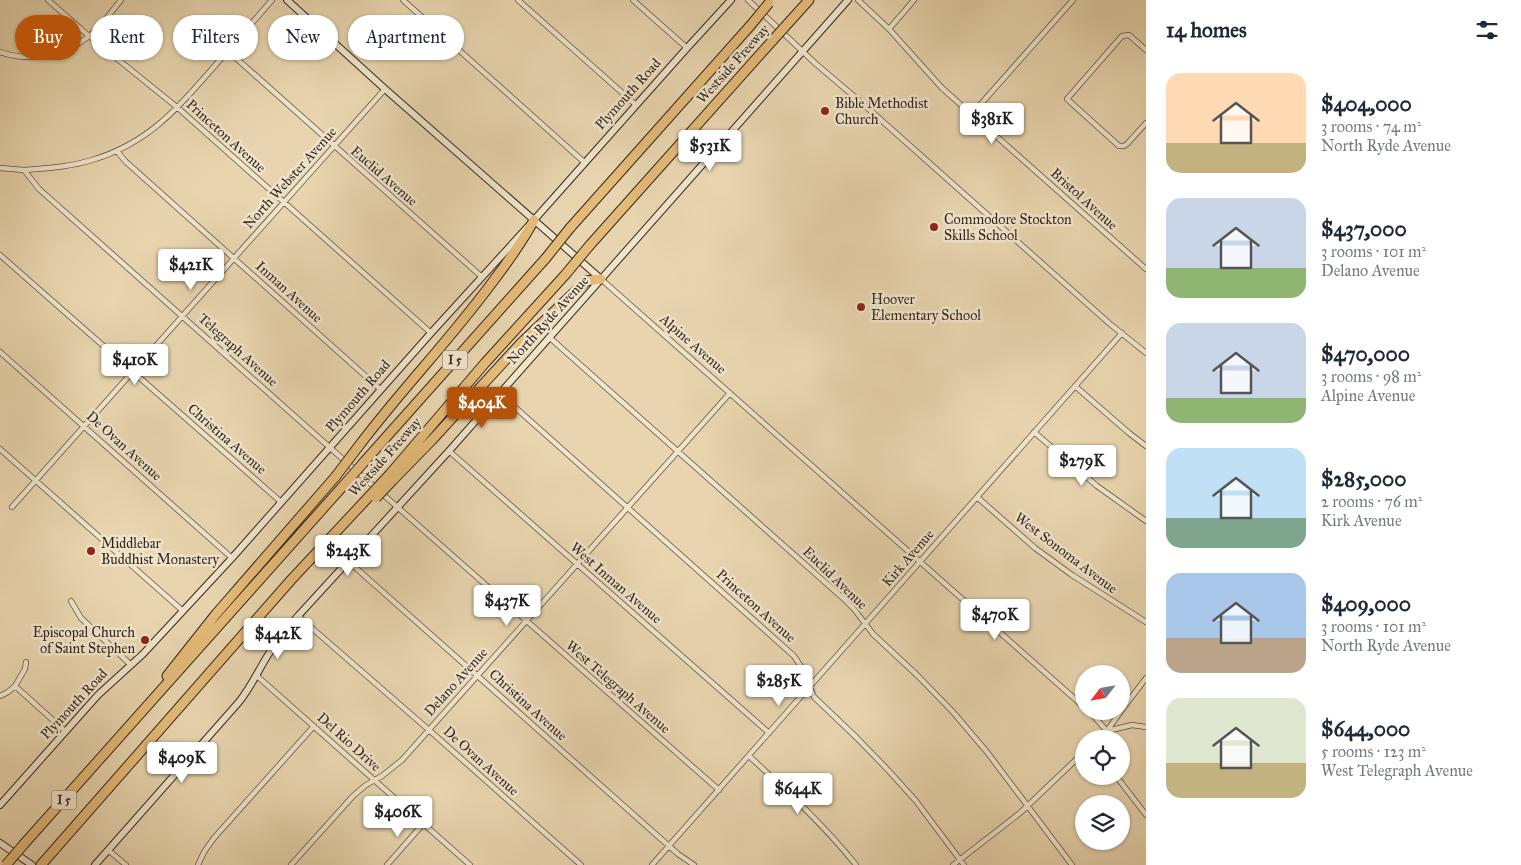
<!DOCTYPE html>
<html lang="en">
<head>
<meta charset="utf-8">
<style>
  body { margin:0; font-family:"IM FELL Great Primer",serif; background:#f6f6f7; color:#1f2937; height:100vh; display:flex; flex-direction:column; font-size:19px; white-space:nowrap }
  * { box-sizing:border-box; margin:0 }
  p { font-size:16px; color:#747a83 }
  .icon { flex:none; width:28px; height:28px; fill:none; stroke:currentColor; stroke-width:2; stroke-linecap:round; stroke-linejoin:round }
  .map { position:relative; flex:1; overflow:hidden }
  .drawer { display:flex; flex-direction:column; background:#fff; width:375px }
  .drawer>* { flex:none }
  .guide { position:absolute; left:15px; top:15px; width:475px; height:45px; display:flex; gap:10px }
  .needle { width:32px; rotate:239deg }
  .fabs { position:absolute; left:1075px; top:665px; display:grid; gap:10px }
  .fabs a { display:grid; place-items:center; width:55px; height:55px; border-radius:50%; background:#fff; box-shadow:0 1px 4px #0004; font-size:25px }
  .price { position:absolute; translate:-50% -42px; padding:0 11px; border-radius:5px; background:#fff; color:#222; font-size:16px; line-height:32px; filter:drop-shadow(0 1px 2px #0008) }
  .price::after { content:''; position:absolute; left:50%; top:30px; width:15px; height:11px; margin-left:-8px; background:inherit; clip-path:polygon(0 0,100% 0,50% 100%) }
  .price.current { background:#b45309; color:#fff }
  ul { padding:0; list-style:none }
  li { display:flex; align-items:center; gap:15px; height:125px; padding:0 20px }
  li span { display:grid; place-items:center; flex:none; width:140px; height:100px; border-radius:15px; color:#555 }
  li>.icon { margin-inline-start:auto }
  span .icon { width:60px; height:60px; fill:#fffc; stroke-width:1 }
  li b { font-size:21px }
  h2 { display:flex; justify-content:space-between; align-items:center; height:60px; padding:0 20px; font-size:21px }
  .pill { padding:0 18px; border-radius:22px; background:#fff; box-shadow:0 1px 4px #0004; font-size:18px; line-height:45px }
  .pill.current { background:#b45309; color:#fff }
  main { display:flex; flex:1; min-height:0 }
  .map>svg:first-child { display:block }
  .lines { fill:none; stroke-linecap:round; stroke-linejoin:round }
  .street-casing { stroke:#605242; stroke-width:6 }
  .secondary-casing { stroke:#32261e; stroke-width:8 }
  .highway-casing { stroke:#32261e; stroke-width:11 }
  .street { stroke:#f0e4cb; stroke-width:4.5 }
  .secondary { stroke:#f0e4cb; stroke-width:6 }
  .highway { stroke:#e4ba78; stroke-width:9 }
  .highway-bridge-casing { stroke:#32261e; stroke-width:11; stroke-linecap:butt }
  .highway-bridge { stroke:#e4ba78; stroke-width:9 }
  .poi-dot { fill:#8f2418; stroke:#f0e4cb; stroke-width:2 }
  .labels { text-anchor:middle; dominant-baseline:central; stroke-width:5; stroke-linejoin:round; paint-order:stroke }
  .shield { fill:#f0e4cb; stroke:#6b5f52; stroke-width:1 }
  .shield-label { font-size:12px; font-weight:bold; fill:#32261e }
  .street-label { font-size:14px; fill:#32261e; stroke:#f0e4cb }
  .poi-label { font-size:14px; fill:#32261e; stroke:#f0e4cb; text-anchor:start }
</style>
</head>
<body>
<main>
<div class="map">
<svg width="1146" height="865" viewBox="0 0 1146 865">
  <rect width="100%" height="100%" fill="#e8d5af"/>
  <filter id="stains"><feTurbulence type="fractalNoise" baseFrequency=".004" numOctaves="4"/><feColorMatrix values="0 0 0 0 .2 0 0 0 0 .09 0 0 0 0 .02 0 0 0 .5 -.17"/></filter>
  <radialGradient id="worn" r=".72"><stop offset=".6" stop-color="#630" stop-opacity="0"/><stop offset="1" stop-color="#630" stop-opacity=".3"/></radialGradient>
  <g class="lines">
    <g class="street-casing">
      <path id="street" d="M48,0L89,36L178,108L431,333
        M403,0L584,162
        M518,0L636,105
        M633,0L687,48
        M748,0L816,64L862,103L1110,324L1146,353
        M858,0L889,29L942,88L1146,269
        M889,29L914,0
        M1146,50L1129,35L1122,36L1067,99L1119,146H1124L1127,144L1146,123
        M228,51L482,277
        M0,52C29,62 64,56 88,37C101,27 111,12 121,0
        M972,114L1073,0
        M117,151L125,161L380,389
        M0,168L24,170L39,189L345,461L719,790
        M24,170C47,168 70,167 92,160C148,143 175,111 212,69C232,46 252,23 272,0
        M0,255L281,502
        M601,279L1084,707
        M549,337L844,599L854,609L873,634L918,676L953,712L987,752L1072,865
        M0,352L232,558
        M1075,386L1129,433L1146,446
        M499,393L794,656L802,668L814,697L857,738L888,770L916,801L964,865
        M1034,432L1097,486L1146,521
        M0,449L183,611
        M449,451L769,733
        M977,497L1035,548L1072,575L1146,622
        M12,507L385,89
        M348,561L678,854L694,865
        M71,601L81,618L131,665
        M298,616L429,730L581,865
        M257,676L470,865
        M15,686L25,669L26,662
        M0,696L8,692L15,686L65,731
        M1089,711L1107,731
        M1121,711L1146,678
        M1107,731L1132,725L1146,727
        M1099,739L1107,731L1121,711
        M1106,739L1107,731
        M749,756C787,791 824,825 856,865
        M1116,776L1146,815
        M108,850L126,865
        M198,865L204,852L214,838L314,726
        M291,865L353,796L366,785L382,776L402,760L730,393
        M387,865L424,823
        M652,865L1122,333
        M953,865L1020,813L1084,752"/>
    </g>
    <g class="secondary-casing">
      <path id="secondary" d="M287,0L385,89L601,279
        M0,805L98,695L143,654L232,558L431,333L534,220L687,48L731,0
        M0,843L32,865
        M95,865L239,702C251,687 258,671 268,655C277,641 287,629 298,616L449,451L848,0"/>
    </g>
    <g class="highway-casing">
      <path id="highway" d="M791,20L809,0
        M570,228L750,26
        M590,245L773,40
        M358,447C400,391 449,341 491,284C507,263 522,243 534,220
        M364,462L546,258
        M390,474L485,363L565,275
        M393,480L432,440L521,343L564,302L586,281L601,279
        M167,676L216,614L336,476
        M24,844L343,486
        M41,865L291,580L363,503"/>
    </g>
    <use href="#street" class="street"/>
    <use href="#secondary" class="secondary"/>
    <use href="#highway" class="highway"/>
    <g class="highway-bridge-casing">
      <path id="highway-bridge" d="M750,26L769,3
        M773,40L791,20
        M546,258L570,228
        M565,275L590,245
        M336,476L358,447
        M343,486L364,462
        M376,498L393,480
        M363,503L390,474
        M6,865L24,844"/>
    </g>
    <use href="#highway-bridge" class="highway-bridge"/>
  </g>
  <g class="poi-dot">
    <circle cx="825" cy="111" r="5"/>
    <circle cx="934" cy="227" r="5"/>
    <circle cx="861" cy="307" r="5"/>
    <circle cx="91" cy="551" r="5"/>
    <circle cx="145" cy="640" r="5"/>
  </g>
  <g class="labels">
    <g class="shield">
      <rect x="442.5" y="350.5" width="25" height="19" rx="4"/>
      <rect x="51.5" y="790.5" width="25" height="19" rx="4"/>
    </g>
    <g class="shield-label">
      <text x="455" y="360">I 5</text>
      <text x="64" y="800">I 5</text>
    </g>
    <g class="street-label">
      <text transform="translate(733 64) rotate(-48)">Westside Freeway</text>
      <text transform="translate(628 94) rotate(-48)">Plymouth Road</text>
      <text transform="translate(226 136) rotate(42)">Princeton Avenue</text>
      <text transform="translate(384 176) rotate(41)">Euclid Avenue</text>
      <text transform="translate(290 178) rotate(-48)">North Webster Avenue</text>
      <text transform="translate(1084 199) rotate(42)">Bristol Avenue</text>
      <text transform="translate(289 292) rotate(42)">Inman Avenue</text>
      <text transform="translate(548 320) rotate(-48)">North Ryde Avenue</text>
      <text transform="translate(693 344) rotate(41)">Alpine Avenue</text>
      <text transform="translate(238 350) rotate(42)">Telegraph Avenue</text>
      <text transform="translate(358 396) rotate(-49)">Plymouth Road</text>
      <text transform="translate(227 439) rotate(41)">Christina Avenue</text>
      <text transform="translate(124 446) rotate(42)">De Ovan Avenue</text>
      <text transform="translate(385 457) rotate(-48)">Westside Freeway</text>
      <text transform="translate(1066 553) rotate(37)">West Sonoma Avenue</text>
      <text transform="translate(908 558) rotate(-49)">Kirk Avenue</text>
      <text transform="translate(835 578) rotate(44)">Euclid Avenue</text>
      <text transform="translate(616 583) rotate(41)">West Inman Avenue</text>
      <text transform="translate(756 606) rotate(42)">Princeton Avenue</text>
      <text transform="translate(456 682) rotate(-48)">Delano Avenue</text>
      <text transform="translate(618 687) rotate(41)">West Telegraph Avenue</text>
      <text transform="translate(74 704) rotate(-47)">Plymouth Road</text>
      <text transform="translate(528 705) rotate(42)">Christina Avenue</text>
      <text transform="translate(349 742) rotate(42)">Del Rio Drive</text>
      <text transform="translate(481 761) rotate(42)">De Ovan Avenue</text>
    </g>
    <g class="poi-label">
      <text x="835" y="103">Bible Methodist<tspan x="835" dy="16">Church</tspan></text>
      <text x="944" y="219">Commodore Stockton<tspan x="944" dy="16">Skills School</tspan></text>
      <text x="871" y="299">Hoover<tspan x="871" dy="16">Elementary School</tspan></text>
      <text x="101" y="543">Middlebar<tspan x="101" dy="16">Buddhist Monastery</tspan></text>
      <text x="135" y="632" text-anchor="end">Episcopal Church<tspan x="135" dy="16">of Saint Stephen</tspan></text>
    </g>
  </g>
  <rect width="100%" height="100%" filter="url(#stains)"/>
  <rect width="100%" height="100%" fill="url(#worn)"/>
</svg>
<div class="fabs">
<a><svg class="needle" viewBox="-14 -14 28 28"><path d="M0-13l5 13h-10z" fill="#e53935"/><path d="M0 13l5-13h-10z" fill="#747a83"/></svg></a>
<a><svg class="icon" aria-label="locate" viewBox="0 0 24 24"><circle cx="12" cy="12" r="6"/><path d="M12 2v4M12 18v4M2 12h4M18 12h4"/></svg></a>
<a><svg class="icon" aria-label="layers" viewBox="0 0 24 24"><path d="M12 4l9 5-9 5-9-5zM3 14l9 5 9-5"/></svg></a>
</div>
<b class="price" style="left:992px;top:145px">$381K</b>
<b class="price" style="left:710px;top:172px">$531K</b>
<b class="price" style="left:191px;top:291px">$421K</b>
<b class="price" style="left:135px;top:386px">$410K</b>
<b class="price current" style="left:482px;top:429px">$404K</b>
<b class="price" style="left:1082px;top:487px">$279K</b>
<b class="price" style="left:348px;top:577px">$243K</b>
<b class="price" style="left:507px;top:627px">$437K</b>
<b class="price" style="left:995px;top:641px">$470K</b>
<b class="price" style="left:278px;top:660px">$442K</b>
<b class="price" style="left:779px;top:707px">$285K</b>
<b class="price" style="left:182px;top:784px">$409K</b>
<b class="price" style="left:798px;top:815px">$644K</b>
<b class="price" style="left:398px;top:838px">$406K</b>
<div class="guide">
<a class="pill current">Buy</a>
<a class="pill">Rent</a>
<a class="pill">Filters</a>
<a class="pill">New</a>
<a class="pill">Apartment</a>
</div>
</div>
<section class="drawer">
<h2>14 homes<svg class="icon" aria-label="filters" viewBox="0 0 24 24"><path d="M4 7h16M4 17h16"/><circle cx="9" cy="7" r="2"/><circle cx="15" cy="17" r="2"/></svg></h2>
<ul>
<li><span style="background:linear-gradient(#ffd9b3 70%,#c2b280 0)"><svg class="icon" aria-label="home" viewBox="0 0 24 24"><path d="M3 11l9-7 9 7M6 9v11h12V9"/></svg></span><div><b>$404,000</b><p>3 rooms · 74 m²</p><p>North Ryde Avenue</p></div></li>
<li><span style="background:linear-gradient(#c9d6e8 70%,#8fb573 0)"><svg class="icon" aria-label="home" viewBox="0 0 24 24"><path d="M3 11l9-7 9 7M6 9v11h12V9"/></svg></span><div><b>$437,000</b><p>3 rooms · 101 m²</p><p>Delano Avenue</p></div></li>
<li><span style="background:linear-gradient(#c9d6e8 75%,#8fb573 0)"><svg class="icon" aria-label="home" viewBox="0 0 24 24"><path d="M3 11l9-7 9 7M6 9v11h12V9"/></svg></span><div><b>$470,000</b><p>3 rooms · 98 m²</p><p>Alpine Avenue</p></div></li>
<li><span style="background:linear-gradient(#bfe0f5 70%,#7fa58c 0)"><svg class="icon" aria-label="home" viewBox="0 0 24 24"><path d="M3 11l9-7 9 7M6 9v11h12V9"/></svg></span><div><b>$285,000</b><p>2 rooms · 76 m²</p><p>Kirk Avenue</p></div></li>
<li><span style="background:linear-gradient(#a9c7e8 65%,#b9a48a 0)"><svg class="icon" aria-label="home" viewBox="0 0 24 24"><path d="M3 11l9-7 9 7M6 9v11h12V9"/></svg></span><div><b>$409,000</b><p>3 rooms · 101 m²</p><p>North Ryde Avenue</p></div></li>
<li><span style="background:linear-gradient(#dfe7d0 65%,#c2b280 0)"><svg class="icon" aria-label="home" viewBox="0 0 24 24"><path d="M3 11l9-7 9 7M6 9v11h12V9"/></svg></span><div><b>$644,000</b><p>5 rooms · 123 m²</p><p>West Telegraph Avenue</p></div></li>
</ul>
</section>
</main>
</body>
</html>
